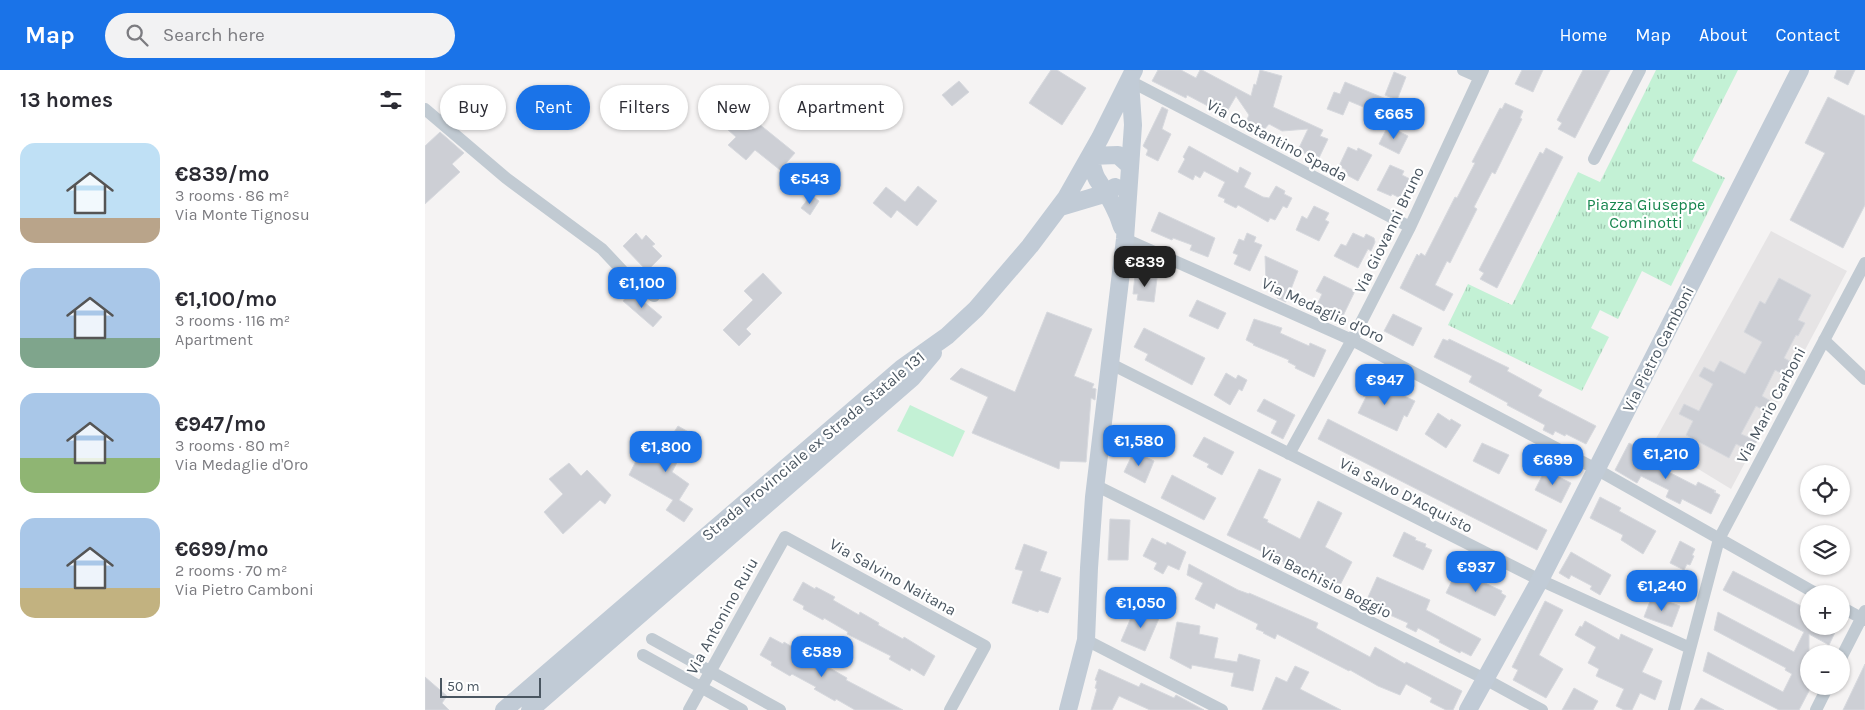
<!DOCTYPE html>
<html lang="en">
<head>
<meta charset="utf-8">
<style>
  body { margin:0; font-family:Karla,sans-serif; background:#f2f2f3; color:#2b2b33; height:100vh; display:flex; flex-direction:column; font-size:19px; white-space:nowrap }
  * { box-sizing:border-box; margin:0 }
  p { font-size:16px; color:#7c7c81 }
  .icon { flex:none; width:28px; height:28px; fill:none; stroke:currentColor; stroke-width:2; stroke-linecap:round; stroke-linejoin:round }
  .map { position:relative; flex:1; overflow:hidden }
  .side { display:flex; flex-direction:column; background:#fff; width:425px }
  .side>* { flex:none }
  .guide { position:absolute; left:15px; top:15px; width:475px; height:45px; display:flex; gap:10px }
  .tools { position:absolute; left:1375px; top:395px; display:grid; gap:10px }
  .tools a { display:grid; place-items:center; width:50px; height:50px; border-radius:50%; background:#fff; box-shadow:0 1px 4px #0004; font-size:25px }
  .scale { position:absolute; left:15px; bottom:12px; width:101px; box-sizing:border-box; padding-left:5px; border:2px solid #4a5661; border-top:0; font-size:14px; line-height:18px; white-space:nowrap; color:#4a5661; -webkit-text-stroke:4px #fff; paint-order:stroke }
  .price { position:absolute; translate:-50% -42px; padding:0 11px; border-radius:10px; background:#1a73e8; color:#fff; font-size:16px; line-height:32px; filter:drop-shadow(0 1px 2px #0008) }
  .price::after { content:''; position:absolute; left:50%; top:30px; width:15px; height:11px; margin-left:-8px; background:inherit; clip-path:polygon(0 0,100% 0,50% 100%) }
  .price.selected { background:#222; color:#fff }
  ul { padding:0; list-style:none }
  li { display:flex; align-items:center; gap:15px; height:125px; padding:0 20px }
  li span { display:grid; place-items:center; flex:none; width:140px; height:100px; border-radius:15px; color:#555 }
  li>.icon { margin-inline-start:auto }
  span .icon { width:60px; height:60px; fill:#fffc; stroke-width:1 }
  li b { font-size:21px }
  h2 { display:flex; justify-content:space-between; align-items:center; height:60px; padding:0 20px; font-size:21px }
  .chip { padding:0 18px; border-radius:22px; background:#fff; box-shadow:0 1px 4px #0004; font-size:18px; line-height:45px }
  .chip.selected { background:#1a73e8; color:#fff }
  header { display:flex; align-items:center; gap:30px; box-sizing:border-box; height:70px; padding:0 25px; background:#1a73e8; color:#fff }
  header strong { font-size:24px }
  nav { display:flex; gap:28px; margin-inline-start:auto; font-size:18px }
  .search { width:350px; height:45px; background:#f2f2f3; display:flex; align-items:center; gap:12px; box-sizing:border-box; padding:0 18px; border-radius:28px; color:#7c7c81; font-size:19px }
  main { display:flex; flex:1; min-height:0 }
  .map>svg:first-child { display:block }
  .education { fill:#e6e4e5 }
  .park { fill:url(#park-tufts) }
  .garden { fill:#c3f1d5 }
  .building { fill:#cdcfd5; stroke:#d7d9de }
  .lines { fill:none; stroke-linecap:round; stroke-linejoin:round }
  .street { stroke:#c1cad2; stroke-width:12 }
  .secondary { stroke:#c1cbd6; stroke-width:18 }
  .labels { text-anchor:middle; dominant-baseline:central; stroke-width:4.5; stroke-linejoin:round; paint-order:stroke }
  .street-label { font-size:16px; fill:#4a5661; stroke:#fff }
  .park-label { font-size:16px; fill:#17864f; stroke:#fff }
</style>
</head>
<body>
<header>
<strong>Map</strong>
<div class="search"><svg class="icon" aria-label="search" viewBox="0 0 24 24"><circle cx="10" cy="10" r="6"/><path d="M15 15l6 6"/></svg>Search here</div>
<nav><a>Home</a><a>Map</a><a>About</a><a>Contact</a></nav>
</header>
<main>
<section class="side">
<h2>13 homes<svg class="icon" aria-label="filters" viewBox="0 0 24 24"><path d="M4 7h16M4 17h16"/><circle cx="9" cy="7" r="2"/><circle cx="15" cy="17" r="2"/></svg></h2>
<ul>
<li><span style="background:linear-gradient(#bfe0f5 75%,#b9a48a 0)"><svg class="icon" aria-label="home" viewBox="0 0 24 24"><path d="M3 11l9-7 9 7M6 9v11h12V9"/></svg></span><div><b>€839/mo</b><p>3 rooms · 86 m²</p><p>Via Monte Tignosu</p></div></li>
<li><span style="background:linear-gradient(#a9c7e8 70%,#7fa58c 0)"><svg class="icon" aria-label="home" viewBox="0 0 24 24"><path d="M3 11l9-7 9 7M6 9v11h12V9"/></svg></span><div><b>€1,100/mo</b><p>3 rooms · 116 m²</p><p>Apartment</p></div></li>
<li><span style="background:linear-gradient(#a9c7e8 65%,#8fb573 0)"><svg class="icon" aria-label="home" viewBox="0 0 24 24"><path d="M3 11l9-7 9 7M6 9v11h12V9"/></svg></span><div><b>€947/mo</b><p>3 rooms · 80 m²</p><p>Via Medaglie d'Oro</p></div></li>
<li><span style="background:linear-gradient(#a9c7e8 70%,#c2b280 0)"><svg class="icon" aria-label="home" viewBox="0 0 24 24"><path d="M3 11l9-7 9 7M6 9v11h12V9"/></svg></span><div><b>€699/mo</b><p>2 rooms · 70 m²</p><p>Via Pietro Camboni</p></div></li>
</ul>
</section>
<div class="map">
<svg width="1440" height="640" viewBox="0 0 1440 640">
  <defs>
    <pattern id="park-tufts" width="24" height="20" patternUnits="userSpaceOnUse" patternTransform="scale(1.25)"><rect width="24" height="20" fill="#c3f1d5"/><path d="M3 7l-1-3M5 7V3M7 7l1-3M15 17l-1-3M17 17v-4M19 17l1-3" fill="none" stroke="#a0c6b0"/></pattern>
  </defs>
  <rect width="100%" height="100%" fill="#f5f3f3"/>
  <path class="education" d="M1346,161L1422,201L1306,419L1229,372Z"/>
  <path class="park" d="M1231,0H1313L1267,91L1300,108L1246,216L1217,201L1193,249L1175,240L1166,258L1184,267L1157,321L1023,255L1043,214L1087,235L1153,102L1175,112Z"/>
  <path class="garden" d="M485,335L540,361L528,387L472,361Z"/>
  <path class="building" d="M626,0H632L661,18L637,55L604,33Z
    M733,0H756L771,8L775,0H777L826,26L829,14L831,15L835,0L857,6L848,37L898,60L895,66L903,69L893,90L873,80L883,59L857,61L844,54L838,61L821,52L824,45L811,26L800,45L762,25L761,28L727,11Z
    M1097,0H1118L1108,22L1090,14Z
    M1158,0H1185L1150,68L1133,59L1137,53L1132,50Z
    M1412,0H1430L1423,15L1409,8Z
    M969,2L981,7L972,30L960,25Z
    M534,11L544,22L527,36L517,25Z
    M920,12L966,31L960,46L924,31L918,45L902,39L909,22L915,24Z
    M1403,27L1440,46V135L1418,178L1365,150L1400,83L1380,73Z
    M1080,33L1098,41L1095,48L1097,49L1070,104L1067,102L1049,137L1052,139L1025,193L1022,191L1010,215L1028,224L1019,241L975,218L992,184L994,186L996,183L1000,186L1030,127L1032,128L1050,93L1047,92L1075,38L1077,39Z
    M737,37L743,40L737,59L746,64L733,91L721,85L723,80L718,76Z
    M318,41L370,83L355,100L330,80L321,90L303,75L311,67L302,59L309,48Z
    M963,56L983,66L974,84L954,74Z
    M15,62L39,83L27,94L35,102L0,134V76Z
    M764,76L813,103L815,97L826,103L819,117L838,127L844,128L851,116L860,121L859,124L867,128L862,138L858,136L850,150L845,148L843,152L813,135L811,138L799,132L800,129L793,126L800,112L779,101L775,108L770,105L768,110L753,102L760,89L758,87Z
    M923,77L932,81L933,78L947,85L933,111L920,104L921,100L914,96Z
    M1121,78L1138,87L1072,218L1055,209L1059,203L1054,200L1115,82L1118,84Z
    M965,95L979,101L977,105L985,109L975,128L967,124L966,126L952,120Z
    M493,116L512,131L492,156L472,140L466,148L448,133L461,117L480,132Z
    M386,125L394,131L385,145L376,138Z
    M889,136L904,143L900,150L904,152L894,171L871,160L877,146L882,149Z
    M734,142L790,168L783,187L765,180L767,175L748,168L747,170L726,161Z
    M211,163L217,170L221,165L230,174L227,176L237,186L222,201L198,176Z
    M822,163L831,167L829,172L837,175L825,201L809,194L813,185L808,183L814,169L819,171Z
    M928,163L939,168L941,164L949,168L950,172L946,181L943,179L933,198L909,186L916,174L921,176Z
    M840,186L873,201L861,232L852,228L855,222L845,217L841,213Z
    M338,203L357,223L321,259L326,264L314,276L298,260L328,230L319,221Z
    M710,205L732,208L729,232L712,230L713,224H708Z
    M899,206L930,221L917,248L892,235L897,224L891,221Z
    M1354,208L1386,225L1373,250L1380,253L1373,266L1371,265L1359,288L1372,295L1365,308L1350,300L1337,326L1349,333L1344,343L1331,336L1316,364L1332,371L1326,381L1311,374L1304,388L1261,365L1268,351L1254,344L1259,334L1274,341L1288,314L1274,306L1279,297L1289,302L1295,291L1320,304L1337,272L1319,262L1335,231L1340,234Z
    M206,221L237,247L228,257L198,231Z
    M772,230L801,243L793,259L764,246Z
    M622,242L667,259L649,306L669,314L667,318L671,319L670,330L666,328L661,392L635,391L634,399L547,363L563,327L525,309L536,298L590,322Z
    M968,244L997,258L988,276L959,261Z
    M829,249L857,258L855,263L884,276L885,273L901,280L889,307L870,298L871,296L863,292L864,290L828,275L829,274L821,270Z
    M719,258L780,288L767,315L720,290L723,284L709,277Z
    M1018,269L1023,271L1024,269L1084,298L1082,301L1117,320L1113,326L1171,356L1161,374L1141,364L1140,366L1130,361L1128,365L1118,360L1120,355L1082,335L1083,333L1044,312L1047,306L1009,287Z
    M801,303L811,309L813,305L822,310L817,321L814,319L805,335L789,325Z
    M945,310L990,331L982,347L979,345L972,361L933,343L941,327L938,326Z
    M839,329L870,345L858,369L846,363L852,351L832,341Z
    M1013,343L1025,351L1026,349L1036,355L1021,378L1000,364Z
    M903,349L1122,460L1112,480L893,369Z
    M253,356L267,364L247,402L264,414L254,430L268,439L259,452L241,440L248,430L204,405L212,389L216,392L221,383L226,387L231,379L236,382Z
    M779,367L809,382L797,405L782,397L784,394L768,386Z
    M1057,373L1084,385L1074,404L1048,391Z
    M1204,373L1227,385L1224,392L1271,416L1273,412L1291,421L1289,422L1295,425L1286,444L1257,429L1255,434L1241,427L1244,420L1216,406L1212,413L1190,400Z
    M709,381L729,391L720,413L699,402Z
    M1103,388L1119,396L1114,406L1098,397Z
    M144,393L156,406L162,400L186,425L180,434L175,430L138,464L119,442L138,424L124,409Z
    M834,399L856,409L838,448L843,450L842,452L875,469L893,431L917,443L900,477L927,492L914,517L875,496L873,501L858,494L859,492L802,465Z
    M1120,400L1146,413L1136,433L1110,420Z
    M747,405L791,428L779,450L736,428Z
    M1175,427L1196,438L1194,441L1231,461L1218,484L1196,470L1198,465L1165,448Z
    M685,449L705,450L703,490H683Z
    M979,462L991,468L990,470L1001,474L1000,477L1007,480L998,500L968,486Z
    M727,468L741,475L742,472L761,482L754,500L743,495L738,504L729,499L732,493L718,486Z
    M1255,471L1270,479L1267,485L1269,486L1265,495L1262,494L1259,500L1245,493Z
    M599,474L622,482L615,501L636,508L623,543L614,540L613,542L587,533L598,501L590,499Z
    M1146,482L1186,505L1175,525L1165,519L1167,516L1146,505L1144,509L1134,503Z
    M764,494L813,520L824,524V523L893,553L891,558L945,587L950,577L980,594L981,592L1037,621L1028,640H1021L1005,632L1007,628L981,614L975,625L953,616L925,600L924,601L852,564L850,569L838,563L839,562L831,559L833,554L791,533L789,539L770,529L778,513L762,505Z
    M1032,500L1077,521L1076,523L1081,526L1070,546L1021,523Z
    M1308,501L1384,540V556H1413L1404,575L1384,564V621L1374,640H1354L1278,601L1283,582L1358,622L1367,604L1360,600L1361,598L1289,560L1293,542L1369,582L1379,562L1298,520Z
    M952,507L1005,530L1001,540L1056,569L1046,586L1036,581L1035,583L1014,572L1015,570L993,558L991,562L981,557L983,553L940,534Z
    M378,512L390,519L391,517L410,527L408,530L434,545L435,542L454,553L453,555L478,569L479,567L510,586L499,606L486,598L485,601L464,589L466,586L422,564L423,562L399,548L398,550L378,539L379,536L368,530Z
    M1227,526L1255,536L1247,557L1219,547Z
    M1120,531L1138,540L1114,585L1138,599L1121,628L1088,610L1093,600L1087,597Z
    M711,536L735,546L720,581L696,571Z
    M1160,551L1194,570L1196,564L1228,579L1217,602L1237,611L1230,630L1215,623L1207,640H1199L1191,636L1199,619L1171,606L1174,599L1163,593L1171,577L1150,565L1155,556L1157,557Z
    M752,552L775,556L774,564L793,568L789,588L812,592L814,584L835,590L828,621L806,616L809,603L767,595L766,599L745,588Z
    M345,567L358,574L359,572L377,583L376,585L401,600L403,597L422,608L421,610L478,640H430L411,629L410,631L389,619L391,617L367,604L365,606L346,595L347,592L335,585Z
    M1440,594V640H1418Z
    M870,596L884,602L875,619L916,640H837L851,607L862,612Z
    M674,599L714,617L716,613L749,628L751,625L779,640H725L694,626L687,640H666L672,619L670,618L672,611L670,610Z
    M0,607L22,626L17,633L24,640H0Z
    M1149,618L1173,631L1168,640H1137Z
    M1276,628L1299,640H1269Z"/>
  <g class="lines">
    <path class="street" d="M1038,0L1054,7
      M705,11L985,157
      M0,39L81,108L177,179L207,211L229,226
      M1169,89L1215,0
      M700,169L927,270L1171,399L1392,524
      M1399,270L1440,309
      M686,294L1115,510L1265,578
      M864,384L927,270L985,157L1058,0
      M670,415L1060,609L1117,640
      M1416,537L1440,550
      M227,569L355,640
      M661,570L797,640
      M218,585L317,640
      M1416,588L1440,541
      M264,640L360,467L560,576L525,640
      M1249,640L1294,469L1440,193
      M1391,640L1403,616"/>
    <path class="secondary" d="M665,86C667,93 668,102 672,109C683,126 691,137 697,157
      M665,86L693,85L704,95
      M635,137L682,123L690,117
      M79,640L477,298L522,266L551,239L605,176L641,128L675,68L709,0
      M105,640L487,308L508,283
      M643,640L661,570L664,498L669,427L700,169L708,55L705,11
      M1043,640L1115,510L1375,0"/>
  </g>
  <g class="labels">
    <g class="street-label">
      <text transform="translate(852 70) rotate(28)">Via Costantino Spada</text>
      <text transform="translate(964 160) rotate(-64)">Via Giovanni Bruno</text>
      <text transform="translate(898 240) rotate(25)">Via Medaglie d'Oro</text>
      <text transform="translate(1233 279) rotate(-63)">Via Pietro Camboni</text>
      <text transform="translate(1346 335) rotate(-62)">Via Mario Carboni</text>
      <text transform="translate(388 376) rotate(-40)">Strada Provinciale ex Strada Statale 131</text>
      <text transform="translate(981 425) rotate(27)">Via Salvo D'Acquisto</text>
      <text transform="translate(468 507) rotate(29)">Via Salvino Naitana</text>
      <text transform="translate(901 512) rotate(26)">Via Bachisio Boggio</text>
      <text transform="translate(297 546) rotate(-61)">Via Antonino Ruiu</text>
    </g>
    <g class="park-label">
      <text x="1221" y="134">Piazza Giuseppe<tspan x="1221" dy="18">Cominotti</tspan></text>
    </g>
  </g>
</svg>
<div class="tools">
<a><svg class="icon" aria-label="locate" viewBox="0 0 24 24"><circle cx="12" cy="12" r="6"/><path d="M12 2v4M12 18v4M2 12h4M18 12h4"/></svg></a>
<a><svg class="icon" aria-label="layers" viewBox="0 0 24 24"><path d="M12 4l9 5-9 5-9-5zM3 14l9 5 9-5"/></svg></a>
<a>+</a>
<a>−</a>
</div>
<div class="scale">50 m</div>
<b class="price" style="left:969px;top:70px">€665</b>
<b class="price" style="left:385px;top:135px">€543</b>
<b class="price selected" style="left:720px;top:218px">€839</b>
<b class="price" style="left:217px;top:239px">€1,100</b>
<b class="price" style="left:960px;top:336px">€947</b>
<b class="price" style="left:714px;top:397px">€1,580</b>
<b class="price" style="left:241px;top:403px">€1,800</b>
<b class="price" style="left:1241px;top:410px">€1,210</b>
<b class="price" style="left:1128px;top:416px">€699</b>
<b class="price" style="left:1051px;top:523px">€937</b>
<b class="price" style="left:1237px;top:542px">€1,240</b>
<b class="price" style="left:716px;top:559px">€1,050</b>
<b class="price" style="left:397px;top:608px">€589</b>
<div class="guide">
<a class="chip">Buy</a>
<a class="chip selected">Rent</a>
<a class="chip">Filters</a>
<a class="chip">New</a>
<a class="chip">Apartment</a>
</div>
</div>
</main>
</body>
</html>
